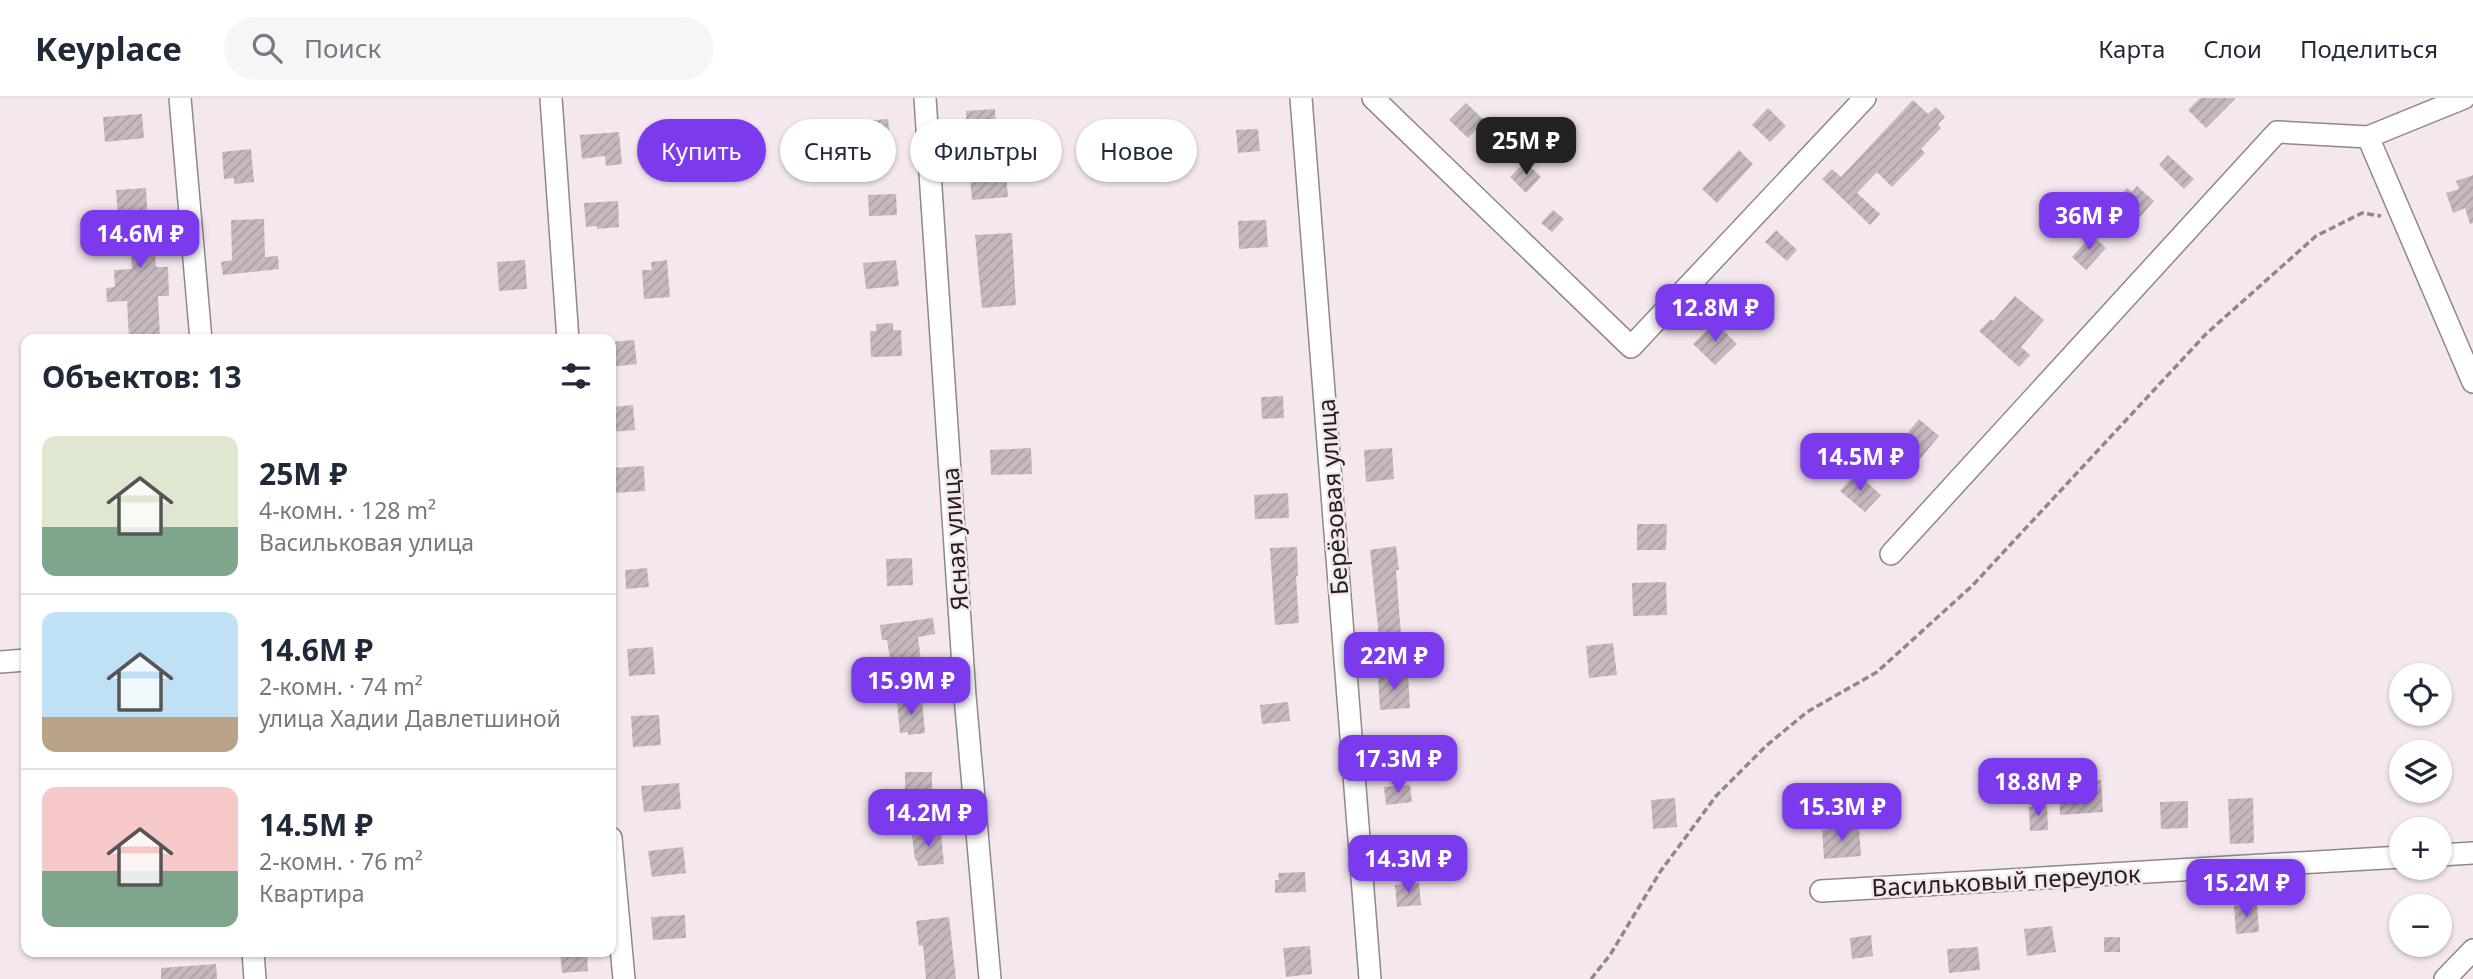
<!DOCTYPE html>
<html lang="ru">
<head>
<meta charset="utf-8">
<style>
  body { margin:0; font-family:"Noto Sans",sans-serif; background:#f6f6f7; color:#1f2937; height:100vh; display:flex; flex-direction:column; font-size:26px; white-space:nowrap }
  * { box-sizing:border-box; margin:0 }
  p { font-size:23px; color:#747a83 }
  .icon { flex:none; width:38px; height:38px; fill:none; stroke:currentColor; stroke-width:2; stroke-linecap:round; stroke-linejoin:round }
  .map { position:relative; flex:1; overflow:hidden }
  .drawer { position:absolute; left:21px; top:236px; width:595px; height:623px; display:flex; flex-direction:column; background:#fff; border-radius:14px; box-shadow:0 2px 5px #0004 }
  .drawer>* { flex:none }
  .hud { position:absolute; left:637px; top:21px; width:665px; height:63px; display:flex; gap:14px }
  .buttons { position:absolute; left:2389px; top:565px; display:grid; gap:14px }
  .buttons a { display:grid; place-items:center; width:63px; height:63px; border-radius:50%; background:#fff; box-shadow:0 2px 5px #0004; font-size:35px }
  .price { position:absolute; translate:-50% -60px; padding:0 16px; border-radius:14px; background:#7c3aed; color:#fff; font-size:23px; line-height:46px; filter:drop-shadow(0 2px 4px #0008) }
  .price::after { content:''; position:absolute; left:50%; top:42px; width:21px; height:16px; margin-left:-10px; background:inherit; clip-path:polygon(0 0,100% 0,50% 100%) }
  .price.on { background:#222; color:#fff }
  ul { padding:0; list-style:none }
  li { display:flex; align-items:center; gap:21px; height:175px; padding:0 21px }
  li+li { border-top:2px solid #e0e1e3 }
  li span { display:grid; place-items:center; flex:none; width:196px; height:140px; border-radius:14px; color:#555 }
  li>.icon { margin-inline-start:auto }
  span .icon { width:84px; height:84px; fill:#fffc; stroke-width:1 }
  li b { font-size:30px }
  h2 { display:flex; justify-content:space-between; align-items:center; height:84px; padding:0 21px; font-size:30px }
  .tag { padding:0 24px; border-radius:32px; background:#fff; box-shadow:0 2px 5px #0004; font-size:24px; line-height:63px }
  .tag.on { background:#7c3aed; color:#fff }
  header { display:flex; align-items:center; gap:42px; box-sizing:border-box; height:98px; padding:0 35px; background:#fff; border-bottom:2px solid #e0e1e3 }
  header strong { font-size:33px }
  nav { display:flex; gap:38px; margin-inline-start:auto; font-size:24px }
  .search { width:490px; height:63px; background:#f6f6f7; display:flex; align-items:center; gap:18px; box-sizing:border-box; padding:0 24px; border-radius:38px; color:#747a83; font-size:26px }
  .map>svg:first-child { display:block }
  .building { fill:url(#building-hatch) }
  .lines { fill:none; stroke-linecap:round; stroke-linejoin:round }
  .minor-casing { stroke:#91868c; stroke-width:24 }
  .path { stroke:#8f878b; stroke-width:3.5; stroke-dasharray:7 3.5; stroke-linecap:butt }
  .minor { stroke:#fff; stroke-width:21 }
  .labels { text-anchor:middle; dominant-baseline:central; stroke-width:5; stroke-linejoin:round; paint-order:stroke }
  .street-label { font-size:24px; fill:#231f21; stroke:#f4e8ee }
</style>
</head>
<body>
<header>
<strong>Keyplace</strong>
<div class="search"><svg class="icon" aria-label="search" viewBox="0 0 24 24"><circle cx="10" cy="10" r="6"/><path d="M15 15l6 6"/></svg>Поиск</div>
<nav><a>Карта</a><a>Слои</a><a>Поделиться</a></nav>
</header>
<div class="map">
<svg width="2473" height="881" viewBox="0 0 2473 881">
  <defs>
    <pattern id="building-hatch" width="6" height="6" patternUnits="userSpaceOnUse" patternTransform="scale(1.75)"><rect width="6" height="6" fill="#c5b9bf"/><path d="M-1 1l2-2M0 6l6-6M5 7l2-2" fill="none" stroke="#a99fa4"/></pattern>
  </defs>
  <rect width="100%" height="100%" fill="#f4e8ee"/>
  <path class="building" d="M2200,0H2236L2206,30L2188,12Z
    M1913,2L1928,16L1936,9L1945,19L1938,26L1941,30L1921,51L1925,55L1892,89L1877,74L1857,95L1880,116L1870,127L1822,81L1832,71L1841,79Z
    M1466,5L1485,23L1468,40L1449,22Z
    M1768,10L1786,28L1770,44L1752,27Z
    M995,11L996,37L966,39V13Z
    M142,16L144,40L105,44L103,19Z
    M888,21L891,51L867,53L864,23Z
    M1258,31L1260,53L1238,55L1236,32Z
    M619,34L622,66L606,68L605,58L582,61L580,37Z
    M251,51L254,84L234,86V80L224,81L222,54Z
    M1739,52L1753,66L1717,105L1702,91Z
    M2168,57L2194,81L2184,91L2159,67Z
    M1525,64L1541,79L1526,95L1510,79Z
    M1006,76L1008,99L972,102L970,79Z
    M2473,77V125L2470,126L2465,110L2453,115L2446,95L2459,91L2456,83Z
    M2137,88L2154,103L2138,121L2116,102L2127,90L2132,94Z
    M146,90L148,127L153,126L156,169H168L169,198H158L160,240L129,242L127,203L107,204L106,190L115,189L114,172L132,171L129,116L118,117L116,92Z
    M896,96L897,117L869,118L868,97Z
    M618,103L619,129L597,131V128L586,129L584,105Z
    M1553,112L1564,121L1552,134L1541,125Z
    M264,121L265,159L278,158L279,171L223,177L221,164L232,162L231,122Z
    M1266,122L1268,149L1239,151L1238,123Z
    M1776,132L1797,152L1787,163L1765,144Z
    M1012,135L1016,207L982,210L975,137Z
    M2092,137L2106,150L2086,172L2072,159Z
    M525,162L527,191L499,193L497,164Z
    M667,162L670,199L644,201L642,172H652L651,164Z
    M896,162L899,188L866,191L863,165Z
    M1725,186L1746,207L1735,218L1714,198Z
    M2015,198L2044,222L2021,249L2030,257L2019,269L1979,233L1991,221L1993,223Z
    M1715,224L1737,246L1715,267L1693,246Z
    M893,225V232H901L902,258L871,259L870,233H876V226Z
    M634,242L637,266L611,269V244Z
    M1283,298L1284,320L1262,321L1261,299Z
    M633,307L635,332L611,334V309Z
    M1919,321L1939,338L1919,362L1899,345Z
    M1031,350L1032,376L991,377L990,352Z
    M1392,350L1394,381L1366,384L1364,352Z
    M644,368L645,393L613,395L611,370Z
    M1856,375L1881,397L1865,414L1840,393Z
    M1288,395L1289,420L1255,421L1254,397Z
    M1637,426H1667L1666,452H1637Z
    M1396,448L1399,472H1396L1401,537L1379,539L1370,452Z
    M1297,449L1298,478H1296L1299,525L1275,527L1270,450Z
    M912,460L913,487L887,488L886,461Z
    M647,470L649,489L626,491L625,472Z
    M1666,484L1667,517L1633,518L1632,485Z
    M933,520L935,536L918,539L921,563L891,567L887,542H882L880,527Z
    M1613,545L1617,577L1589,580L1586,548Z
    M653,549L655,576L629,578L627,551Z
    M1408,577L1410,610L1380,612L1378,579Z
    M922,601L925,635L908,637V634L900,635L897,604Z
    M1288,604L1290,623L1262,626L1260,607Z
    M659,617L661,647L633,649L631,618Z
    M1443,644L1446,670L1417,673L1414,647Z
    M905,674H932V703H905Z
    M2101,682L2103,714L2060,717L2059,685Z
    M679,685L681,711L644,714L641,688Z
    M1410,687L1412,704L1386,707L1384,689Z
    M1675,700L1677,729L1653,731L1651,702Z
    M2253,700L2254,745L2230,746L2228,701Z
    M2188,703V730L2161,731L2160,704Z
    M2047,708L2048,732L2030,733L2029,709Z
    M1859,729L1861,758L1824,761L1822,732Z
    M941,735L944,766L918,768L917,762H915L912,737Z
    M683,749L686,775L652,779L648,753Z
    M1305,774L1306,794L1275,795V782H1279L1278,775Z
    M1419,785L1421,807L1397,809L1395,787Z
    M2257,806L2259,834L2236,836L2234,808Z
    M685,817L686,840L653,842L651,819Z
    M949,819L956,881H926L923,847L919,848L916,823Z
    M2052,828L2056,854L2027,858L2024,831Z
    M1871,837L1873,858L1852,861L1850,840Z
    M2104,839H2120V854H2104Z
    M1310,848L1312,876L1286,879L1283,850Z
    M1978,849L1980,872L1949,875L1947,851Z
    M560,854H587L588,873L562,875Z
    M216,866L217,881H161V870Z"/>
  <g class="lines">
    <g class="minor-casing">
      <path id="minor" d="M180,0L201,242
        M551,0L568,242
        M925,0L965,598L990,881
        M1301,0L1370,881
        M1373,0L1631,249L1865,0
        M2368,39L2473,284
        M1891,456L2277,34L2368,39L2464,0
        M0,564L26,562
        M611,740L624,881
        M2440,757L2473,755
        M1821,793L2401,759
        M253,854L255,881
        M2445,881L2473,852"/>
    </g>
    <path class="path" d="M1591,881L1610,857L1660,774L1716,698L1766,648L1807,614L1877,574L1972,488L2206,236L2316,138L2362,115L2381,118"/>
    <use href="#minor" class="minor"/>
  </g>
  <g class="labels">
    <g class="street-label">
      <text transform="translate(1332 399) rotate(-94)">Берёзовая улица</text>
      <text transform="translate(954 441) rotate(-94)">Ясная улица</text>
      <text transform="translate(2006 782) rotate(-3)">Васильковый переулок</text>
    </g>
  </g>
</svg>
<div class="buttons">
<a><svg class="icon" aria-label="locate" viewBox="0 0 24 24"><circle cx="12" cy="12" r="6"/><path d="M12 2v4M12 18v4M2 12h4M18 12h4"/></svg></a>
<a><svg class="icon" aria-label="layers" viewBox="0 0 24 24"><path d="M12 4l9 5-9 5-9-5zM3 14l9 5 9-5"/></svg></a>
<a>+</a>
<a>−</a>
</div>
<b class="price on" style="left:1526px;top:79px">25M ₽</b>
<b class="price" style="left:2089px;top:154px">36M ₽</b>
<b class="price" style="left:140px;top:172px">14.6M ₽</b>
<b class="price" style="left:1715px;top:246px">12.8M ₽</b>
<b class="price" style="left:1860px;top:395px">14.5M ₽</b>
<b class="price" style="left:1394px;top:594px">22M ₽</b>
<b class="price" style="left:911px;top:619px">15.9M ₽</b>
<b class="price" style="left:1398px;top:697px">17.3M ₽</b>
<b class="price" style="left:2038px;top:720px">18.8M ₽</b>
<b class="price" style="left:1842px;top:745px">15.3M ₽</b>
<b class="price" style="left:928px;top:751px">14.2M ₽</b>
<b class="price" style="left:1408px;top:797px">14.3M ₽</b>
<b class="price" style="left:2246px;top:821px">15.2M ₽</b>
<div class="hud">
<a class="tag on">Купить</a>
<a class="tag">Снять</a>
<a class="tag">Фильтры</a>
<a class="tag">Новое</a>
</div>
<section class="drawer">
<h2>Объектов: 13<svg class="icon" aria-label="filters" viewBox="0 0 24 24"><path d="M4 7h16M4 17h16"/><circle cx="9" cy="7" r="2"/><circle cx="15" cy="17" r="2"/></svg></h2>
<ul>
<li><span style="background:linear-gradient(#dfe7d0 65%,#7fa58c 0)"><svg class="icon" aria-label="home" viewBox="0 0 24 24"><path d="M3 11l9-7 9 7M6 9v11h12V9"/></svg></span><div><b>25M ₽</b><p>4-комн. · 128 m²</p><p>Васильковая улица</p></div></li>
<li><span style="background:linear-gradient(#bfe0f5 75%,#b9a48a 0)"><svg class="icon" aria-label="home" viewBox="0 0 24 24"><path d="M3 11l9-7 9 7M6 9v11h12V9"/></svg></span><div><b>14.6M ₽</b><p>2-комн. · 74 m²</p><p>улица Хадии Давлетшиной</p></div></li>
<li><span style="background:linear-gradient(#f6c9c9 60%,#7fa58c 0)"><svg class="icon" aria-label="home" viewBox="0 0 24 24"><path d="M3 11l9-7 9 7M6 9v11h12V9"/></svg></span><div><b>14.5M ₽</b><p>2-комн. · 76 m²</p><p>Квартира</p></div></li>
</ul>
</section>
</div>
</body>
</html>
